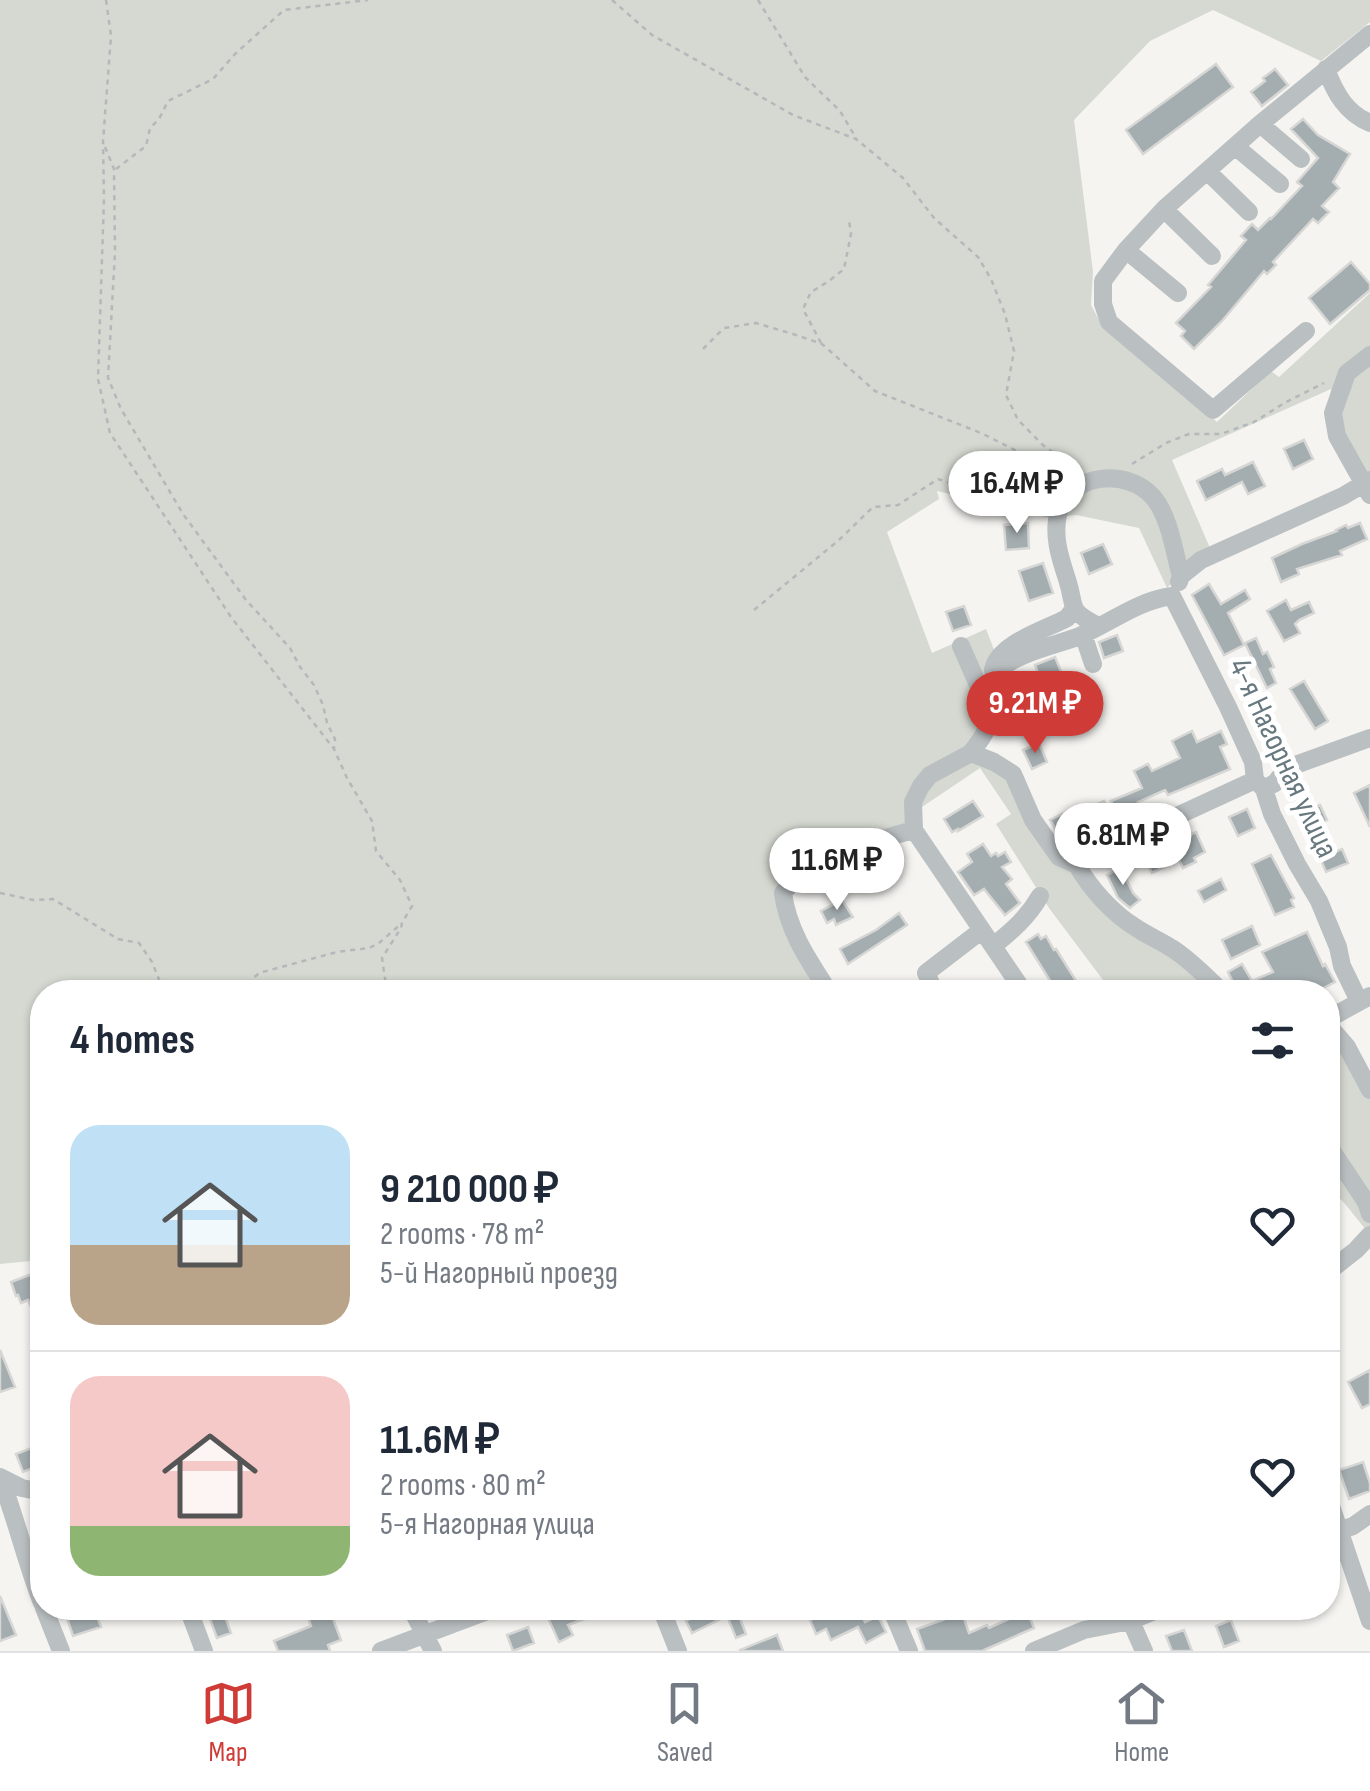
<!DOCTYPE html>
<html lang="en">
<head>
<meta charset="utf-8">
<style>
  body { margin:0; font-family:"Sofia Sans Condensed",sans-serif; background:#f6f6f7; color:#1f2937; height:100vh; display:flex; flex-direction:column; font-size:38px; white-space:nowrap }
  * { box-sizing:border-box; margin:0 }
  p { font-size:32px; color:#747a83 }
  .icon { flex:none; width:55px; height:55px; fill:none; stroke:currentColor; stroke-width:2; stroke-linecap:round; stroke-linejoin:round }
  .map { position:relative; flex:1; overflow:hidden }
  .sheet { position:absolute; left:30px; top:980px; width:1310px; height:640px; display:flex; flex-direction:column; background:#fff; border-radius:40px; box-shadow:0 2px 8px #0004 }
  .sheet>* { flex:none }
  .price { position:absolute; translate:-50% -85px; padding:0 22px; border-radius:35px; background:#fff; color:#222; font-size:32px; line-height:65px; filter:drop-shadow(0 2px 5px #0008) }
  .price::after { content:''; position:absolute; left:50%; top:60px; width:30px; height:22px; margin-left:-15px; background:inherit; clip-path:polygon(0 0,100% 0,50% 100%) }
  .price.active { background:#cf3c37; color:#fff }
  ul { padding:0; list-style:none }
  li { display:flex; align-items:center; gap:30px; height:250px; padding:0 40px }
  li+li { border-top:2px solid #e0e1e3 }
  li span { display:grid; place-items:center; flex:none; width:280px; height:200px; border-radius:30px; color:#555 }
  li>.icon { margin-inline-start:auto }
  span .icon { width:120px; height:120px; fill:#fffc; stroke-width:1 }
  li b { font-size:42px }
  h2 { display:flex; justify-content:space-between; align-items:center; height:120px; padding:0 40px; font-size:42px }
  .menu { display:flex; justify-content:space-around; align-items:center; height:140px; border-top:2px solid #e0e1e3; background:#fff; font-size:28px; color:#747a83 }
  .menu a { display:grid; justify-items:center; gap:5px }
  .menu .active { color:#cf3c37 }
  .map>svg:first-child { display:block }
  .green { fill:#d5d9d1 }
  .building { fill:#a4adb0; stroke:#d6d6d4; stroke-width:2.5 }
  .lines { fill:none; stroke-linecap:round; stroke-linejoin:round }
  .path { stroke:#b4b8ba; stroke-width:2.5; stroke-dasharray:5 5; stroke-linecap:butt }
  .minor { stroke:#babfc1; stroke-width:18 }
  .labels { text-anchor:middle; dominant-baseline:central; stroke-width:10; stroke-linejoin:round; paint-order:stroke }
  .street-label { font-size:32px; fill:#67797f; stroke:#fff }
</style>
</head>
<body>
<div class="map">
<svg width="1370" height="1651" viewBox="0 0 1370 1651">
  <rect width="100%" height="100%" fill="#f5f4f1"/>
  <path class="green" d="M0,0H1370V22L1321,61L1213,10L1150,41L1074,120L1093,272L1091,305L1099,320L1217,422L1271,371L1279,377L1370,293V485L1329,413L1331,389L1172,460L1210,548L1195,558L1167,588L1139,528L1076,515L1050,518L937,491L939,499L887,532L932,653L986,629L1000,665L981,729L973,744L927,773L906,827L794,885L790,910L837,992H42V1260L0,1264Z
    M973,758L1008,778L1029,821L1216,992H1112L1049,908L996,824L1011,814L980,768L916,811L924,789Z
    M1328,1034L1343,1050L1370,1097V1232L1366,1230L1346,1205L1328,1186Z"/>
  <path class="building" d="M1216,64L1233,87L1143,154L1126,130Z
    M1275,69L1288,85L1262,106L1251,92L1265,81L1263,78Z
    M1303,119L1318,135L1350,154L1333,182L1339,188L1322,206L1329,212L1318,223L1313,219L1273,262L1276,265L1267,274L1264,271L1222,321L1194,349L1181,336L1185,331L1176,323L1211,287L1208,285L1246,240L1241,236L1252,224L1258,230L1270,218L1271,219L1302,186L1297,182L1318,158L1291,129Z
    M1351,262L1370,284V290L1330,324L1309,298Z
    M1304,440L1313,459L1293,469L1284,449Z
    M1253,462L1265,486L1248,494L1242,482L1206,500L1197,481L1222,469L1225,475Z
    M1028,523L1029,548L1006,550L1004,525Z
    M1360,523L1367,539L1340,551L1342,555L1297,569L1299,574L1281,582L1272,558L1302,544L1337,531L1336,530L1346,525L1348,528Z
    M1103,544L1112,564L1089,574L1081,553Z
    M1043,563L1053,593L1029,601L1019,571Z
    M1209,584L1221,604L1245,590L1250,599L1228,613L1244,645L1224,655L1192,595Z
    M1286,600L1291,610L1309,602L1314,613L1299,620L1295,624L1300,633L1284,641L1267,611Z
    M964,606L971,625L953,631L946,612Z
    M1117,635L1123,651L1104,658L1099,642Z
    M1256,638L1263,654L1267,652L1274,667L1270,669L1276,683L1267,688L1245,643Z
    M1055,657L1062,674L1042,683L1035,665Z
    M1304,681L1328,721L1315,729L1290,689Z
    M1068,707L1075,727L1062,732L1054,712Z
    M1192,731L1197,742L1221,731L1227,744L1220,747L1230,769L1168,795L1165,790L1138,802L1141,808L1119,818L1111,801L1142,788L1134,771L1148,764L1152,771L1180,758L1172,741Z
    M1039,743L1047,762L1032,769L1023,750Z
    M1370,785V827L1354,793Z
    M973,801L983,816L958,831V829L952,832L944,819Z
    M1104,801L1109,812L1093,820L1096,827L1064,842L1050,820L1066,812L1068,818Z
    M1320,805L1327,820L1307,829L1300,814Z
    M1247,809L1255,828L1238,836L1229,817Z
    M1196,832L1205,852L1194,858L1196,862L1183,868L1179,860L1152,873L1144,857Z
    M983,844L991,856L996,853L998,856L1005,852L1011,862L1002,867L1012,879L1006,884L1020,903L1005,915L984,889L974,895L958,872L972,862L967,854Z
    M1342,849L1348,863L1326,872L1320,858Z
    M1271,855L1294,898L1291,900L1294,907L1275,915L1252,864Z
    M1121,868L1133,893L1140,900L1130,908L1118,898L1107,875Z
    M1221,879L1226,890L1204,902L1198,891Z
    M842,900L853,917L836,925L834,919L827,923L821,911Z
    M899,913L907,925L848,964L840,949L876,930Z
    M1252,926L1260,945L1231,959L1222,940Z
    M1307,932L1323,966L1325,964L1335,982L1316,992L1310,984L1293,992L1289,985L1272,992H1234L1236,988L1228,972L1242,964L1252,981L1273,972L1262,952Z
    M1038,934L1041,939L1046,936L1054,950L1056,949L1083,992H1057L1026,942Z
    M32,1274L42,1304L31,1307L28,1300L21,1303L18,1295L16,1296L11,1282Z
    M0,1350L15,1387L0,1392Z
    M1370,1370V1404L1362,1408L1348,1382Z
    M34,1447L41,1465L23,1472L16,1454Z
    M1363,1462L1370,1483V1491L1349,1499L1339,1470Z
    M0,1596L16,1635L0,1641Z
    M73,1608H94L101,1627L73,1636L67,1618L76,1615Z
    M217,1608H222L231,1633L217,1638L207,1611Z
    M325,1608H329L341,1640L328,1645L330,1651H278L274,1641L311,1626L307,1614Z
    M571,1608H611L612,1609L568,1625L573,1635L559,1642L548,1618Z
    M712,1608H744L737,1611L746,1634L736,1638L727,1616L692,1633L686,1621Z
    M837,1608H858L865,1622L878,1616L886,1632L866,1643L858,1627L831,1640L826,1629L816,1634L810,1620Z
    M1021,1608H1026L1034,1628L982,1651H925L917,1629L962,1613L969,1633L987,1625L989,1628L1011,1618L1009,1613Z
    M1231,1620L1239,1641L1224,1647L1216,1626Z
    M528,1627L534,1643L513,1651L507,1635Z
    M1184,1630L1192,1651H1172L1166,1636Z
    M777,1635L783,1651H740V1650Z"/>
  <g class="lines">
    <path class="path" d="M106,0L111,36L103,142L104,199L98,379L110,433L231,617L334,749L347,778L372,821L376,851L400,880L412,906L402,923L401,928L382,958L385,979L392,992
      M612,0L652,35L793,115L856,139L903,178L934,218L978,257L991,279L1005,314L1014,351L1006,395L1018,420L1045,447L1079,469
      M758,0L805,77L840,111L856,138
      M105,147L114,169L115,252L108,378L121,409L183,514L246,600L290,648L300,667L314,685L323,705L327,723L335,739L334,748
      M116,169L146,146L150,128L159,119L168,101L213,79L235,54L284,10L368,0
      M821,343L803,309L811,292L829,281L844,269L851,234L849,220
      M703,349L724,328L756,323L793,334L822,344L875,391L981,433L1033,459L1071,472
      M1132,464L1166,443L1189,434H1221L1254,422L1286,402L1324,383
      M754,610L839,540L873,507L898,505L938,479C952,483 969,493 983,495C1008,498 1031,481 1054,487
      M0,893L33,900L53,899L118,939L139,943L152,962L164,992
      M229,992L247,984L259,973L337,952L369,948L379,943L401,924"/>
    <path class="minor" d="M1326,69C1335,93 1346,113 1370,123
      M1260,124L1301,159
      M1236,147L1280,184
      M1208,172L1249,212
      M1164,209L1212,256
      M1126,250L1178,293
      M1306,331L1213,410L1109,322L1103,304V281L1126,250L1164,209L1260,124L1370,34
      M1370,355L1347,373L1333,413L1337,436L1370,495
      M1179,582L1181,576L1201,560L1343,496L1370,480
      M1172,596L1228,707L1253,762L1255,780L1264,789L1272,814L1297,864L1319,901L1338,947L1342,966L1359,1001
      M1098,626C1066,609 1077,610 1067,579C1060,558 1052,534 1059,511C1071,473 1128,468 1153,497C1170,517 1174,552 1181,576
      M1083,634L1093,664
      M961,646L987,705
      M993,670C998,643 1045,630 1067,618L1073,610
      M971,753C976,745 985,736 987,727C992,709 985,690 996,674C1011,654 1057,645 1080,636C1112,622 1137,601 1172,596
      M1264,789L1275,783L1287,768L1370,738
      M1077,865L1087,858L1124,846L1138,834L1255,780
      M1077,865C1090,888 1112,913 1135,927C1148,936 1163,942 1176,951C1193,963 1207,977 1222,992
      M993,946C1012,931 1028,917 1040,896
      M829,992C809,961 788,931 783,893C801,866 881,838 914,830
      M935,992L926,973L982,930
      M1024,992L914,830L913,802L921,786L930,775L971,753L994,762L1013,774L1033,820L1047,840L1059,857L1077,865
      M1328,1019L1370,996
      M1328,1025L1347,1047L1370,1090
      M1328,1145L1366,1202L1370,1214
      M1328,1272L1356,1250L1370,1235
      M0,1477C16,1518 26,1562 42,1603
      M0,1477L22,1488L42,1492
      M1328,1497L1370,1621
      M1328,1535L1353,1526L1370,1514
      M44,1608L61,1651
      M188,1608L204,1651
      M411,1608L433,1651
      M661,1608L678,1651
      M891,1608L909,1651
      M1125,1608L1144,1651
      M381,1651L495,1608
      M1034,1651L1084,1630L1130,1621L1162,1608"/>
  </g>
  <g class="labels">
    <g class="street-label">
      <text transform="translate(1283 758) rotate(65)">4-я Нагорная улица</text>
    </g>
  </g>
</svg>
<b class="price" style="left:1017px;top:536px">16.4M ₽</b>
<b class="price active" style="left:1035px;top:756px">9.21M ₽</b>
<b class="price" style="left:1123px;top:888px">6.81M ₽</b>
<b class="price" style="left:837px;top:913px">11.6M ₽</b>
<section class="sheet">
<h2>4 homes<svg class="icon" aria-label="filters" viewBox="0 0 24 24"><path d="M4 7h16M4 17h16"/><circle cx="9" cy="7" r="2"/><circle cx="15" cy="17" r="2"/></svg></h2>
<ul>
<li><span style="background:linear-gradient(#bfe0f5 60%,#b9a48a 0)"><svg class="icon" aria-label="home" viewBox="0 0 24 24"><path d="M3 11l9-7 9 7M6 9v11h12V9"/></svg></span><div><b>9 210 000 ₽</b><p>2 rooms · 78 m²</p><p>5-й Нагорный проезд</p></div><svg class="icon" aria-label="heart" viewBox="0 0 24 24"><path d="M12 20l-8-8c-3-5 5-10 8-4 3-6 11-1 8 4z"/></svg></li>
<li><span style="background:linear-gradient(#f6c9c9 75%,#8fb573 0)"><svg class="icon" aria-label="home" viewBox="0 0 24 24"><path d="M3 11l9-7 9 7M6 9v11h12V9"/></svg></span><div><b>11.6M ₽</b><p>2 rooms · 80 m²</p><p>5-я Нагорная улица</p></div><svg class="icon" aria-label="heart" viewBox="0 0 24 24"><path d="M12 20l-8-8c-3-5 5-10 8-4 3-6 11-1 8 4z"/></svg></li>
</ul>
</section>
</div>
<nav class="menu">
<a class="active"><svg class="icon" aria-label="map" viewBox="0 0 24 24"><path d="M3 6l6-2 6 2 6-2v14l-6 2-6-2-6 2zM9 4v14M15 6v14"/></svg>Map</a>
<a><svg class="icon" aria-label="saved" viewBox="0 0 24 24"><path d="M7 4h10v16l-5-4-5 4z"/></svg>Saved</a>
<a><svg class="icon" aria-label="home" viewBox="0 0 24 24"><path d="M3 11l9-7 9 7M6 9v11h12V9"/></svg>Home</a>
</nav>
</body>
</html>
